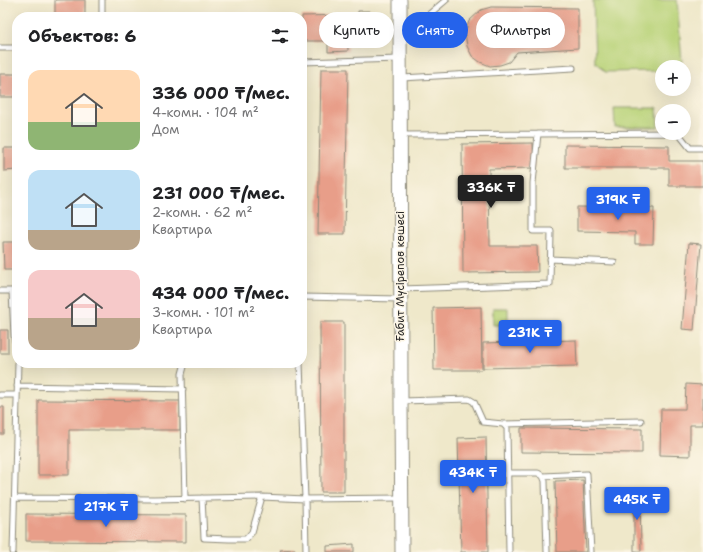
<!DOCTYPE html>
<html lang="ru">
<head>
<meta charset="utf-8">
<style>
  body { margin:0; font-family:"Shantell Sans",sans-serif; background:#f2f2f2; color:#202124; height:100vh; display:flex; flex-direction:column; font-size:15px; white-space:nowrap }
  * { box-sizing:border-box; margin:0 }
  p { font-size:13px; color:#757577 }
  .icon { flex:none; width:22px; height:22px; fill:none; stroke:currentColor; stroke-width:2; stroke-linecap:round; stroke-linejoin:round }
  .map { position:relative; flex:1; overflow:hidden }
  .sheet { position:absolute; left:12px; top:12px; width:295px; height:356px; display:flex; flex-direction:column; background:#fff; border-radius:16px; box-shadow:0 4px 16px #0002 }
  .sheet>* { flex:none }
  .banner { position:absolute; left:319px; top:12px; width:324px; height:36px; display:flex; gap:8px }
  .tools { position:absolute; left:655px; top:60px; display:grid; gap:8px }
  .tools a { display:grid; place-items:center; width:36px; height:36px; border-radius:50%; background:#fff; box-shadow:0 4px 16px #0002; font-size:20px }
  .price { position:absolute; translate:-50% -34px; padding:0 9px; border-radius:4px; background:#2563eb; color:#fff; font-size:13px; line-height:26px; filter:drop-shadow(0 1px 2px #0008) }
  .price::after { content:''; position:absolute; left:50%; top:24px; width:12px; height:9px; margin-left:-6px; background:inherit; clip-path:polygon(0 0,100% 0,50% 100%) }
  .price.selected { background:#222; color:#fff }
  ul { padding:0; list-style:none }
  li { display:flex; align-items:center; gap:12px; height:100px; padding:0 16px }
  li span { display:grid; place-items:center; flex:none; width:112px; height:80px; border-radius:12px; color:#555 }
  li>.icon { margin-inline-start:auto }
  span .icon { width:48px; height:48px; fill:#fffc; stroke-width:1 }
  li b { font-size:17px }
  h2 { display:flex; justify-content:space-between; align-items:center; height:48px; padding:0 16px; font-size:17px }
  .tag { padding:0 14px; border-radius:18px; background:#fff; box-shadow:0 4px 16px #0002; font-size:14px; line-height:36px }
  .tag.selected { background:#2563eb; color:#fff }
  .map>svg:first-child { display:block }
  .green { fill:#b9d379; stroke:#727f52 }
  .building { fill:#e89e89 }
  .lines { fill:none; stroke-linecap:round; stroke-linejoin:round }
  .service-casing { stroke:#8d8a7a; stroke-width:7 }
  .tertiary-casing { stroke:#8d8a7a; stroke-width:15 }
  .service { stroke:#fff; stroke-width:5 }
  .tertiary { stroke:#fff; stroke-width:13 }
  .labels { text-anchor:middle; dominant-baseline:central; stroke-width:3; stroke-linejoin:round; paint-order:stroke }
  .street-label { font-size:11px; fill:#2b2b2b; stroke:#fcf5e5 }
</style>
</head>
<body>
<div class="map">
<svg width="703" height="552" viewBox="0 0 703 552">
  <rect width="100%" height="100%" fill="#fcf5e5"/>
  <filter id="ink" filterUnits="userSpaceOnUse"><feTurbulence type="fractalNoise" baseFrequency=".025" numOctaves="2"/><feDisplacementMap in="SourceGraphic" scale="8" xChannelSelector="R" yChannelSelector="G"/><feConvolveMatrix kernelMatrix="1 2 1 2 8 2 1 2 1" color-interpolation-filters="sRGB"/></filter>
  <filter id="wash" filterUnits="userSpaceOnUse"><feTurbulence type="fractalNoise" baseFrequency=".012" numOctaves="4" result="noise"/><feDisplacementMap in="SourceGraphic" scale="16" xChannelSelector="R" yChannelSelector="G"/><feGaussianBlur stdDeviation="0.9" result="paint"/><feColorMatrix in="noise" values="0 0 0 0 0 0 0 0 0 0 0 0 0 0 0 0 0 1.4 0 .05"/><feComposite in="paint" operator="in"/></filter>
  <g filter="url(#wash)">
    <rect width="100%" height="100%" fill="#efe8ca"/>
    <path class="green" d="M593,0H677L682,62L676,67H662V71L605,72L595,62Z
      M614,108H657L658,127H615Z
      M493,308H508V325H493Z"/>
    <g id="blocks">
      <path class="building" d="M55,0H85V17H55Z
        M491,7L578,8V48L517,52L509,62L500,65L490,66L480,62L472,56L467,46L465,33L469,21L481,10Z
        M358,11H370V30H358Z
        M347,15L348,51L328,52V41H302V16Z
        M321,69H348L345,234H318Z
        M0,74H17V97H0Z
        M533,143L534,168L489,169L490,246H537L538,272L463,273L462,144Z
        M565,145L669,146V161H703V186H669V168H565Z
        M4,148H17V170L4,171Z
        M577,207L654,208L653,244H635V232L577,231Z
        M3,242H17V270H4Z
        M689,243L701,244L694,330L682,329Z
        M481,307L482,370H434L433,308Z
        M320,322H344V492H321Z
        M0,330H8V353H0Z
        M576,340L577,366L483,368V343Z
        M686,384L703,385V425H690V456L660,455L661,409H685Z
        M38,400L180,401V430H69V475H38Z
        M0,407H4V434H0Z
        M521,428L642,429V453L521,452Z
        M486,437L488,552H461L458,438Z
        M583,480L586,552H557L555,481Z
        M634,490H640L641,551H634Z
        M26,514L186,515V542L26,541Z
        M354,544V552H327V546Z
        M295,549V552H281L280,550Z"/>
    </g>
  </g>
  <g filter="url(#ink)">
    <use href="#blocks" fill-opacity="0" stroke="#8d8a7a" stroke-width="1"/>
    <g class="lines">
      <g class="service-casing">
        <path id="service" d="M102,0V17
          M402,37L446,0
          M0,48H17
          M302,62L399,59
          M402,78L573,68
          M402,135L678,133L690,148H703
          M550,259L614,262
          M401,289L550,284L551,231H533V183L538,134
          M0,291H17
          M12,291L14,336L17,351
          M302,297L400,299
          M17,386L183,389
          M0,395H17
          M402,401L469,399L474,402L483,422L503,424L507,428L509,552
          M503,424L641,421
          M509,473H538L543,476L545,481L547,552
          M543,476L587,474L591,552
          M15,498L154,499L262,497L305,499L300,363
          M202,498L204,538L229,539H246L252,532L262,497
          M185,499L182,374L185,363
          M13,552L18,363
          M306,552L305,499L401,498"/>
      </g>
      <g class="tertiary-casing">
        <path id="tertiary" d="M400,0L401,401L402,552"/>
      </g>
      <use href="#service" class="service"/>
      <use href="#tertiary" class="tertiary"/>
    </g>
  </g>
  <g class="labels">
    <g class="street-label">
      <text transform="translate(400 276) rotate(-90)">Ғабит Мүсірепов көшесі</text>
    </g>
  </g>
</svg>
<div class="tools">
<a>+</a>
<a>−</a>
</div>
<b class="price selected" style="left:491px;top:209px">336K ₸</b>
<b class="price" style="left:618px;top:221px">319K ₸</b>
<b class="price" style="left:530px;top:354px">231K ₸</b>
<b class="price" style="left:473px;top:494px">434K ₸</b>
<b class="price" style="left:637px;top:521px">445K ₸</b>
<b class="price" style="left:106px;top:528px">217K ₸</b>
<div class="banner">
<a class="tag">Купить</a>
<a class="tag selected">Снять</a>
<a class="tag">Фильтры</a>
</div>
<section class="sheet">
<h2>Объектов: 6<svg class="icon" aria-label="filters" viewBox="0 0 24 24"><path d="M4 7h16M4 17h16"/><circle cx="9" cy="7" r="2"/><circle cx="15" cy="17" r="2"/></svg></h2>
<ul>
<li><span style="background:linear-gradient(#ffd9b3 65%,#8fb573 0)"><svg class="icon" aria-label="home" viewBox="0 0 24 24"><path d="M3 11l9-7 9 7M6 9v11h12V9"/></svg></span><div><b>336 000 ₸/мес.</b><p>4-комн. · 104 m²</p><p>Дом</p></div></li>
<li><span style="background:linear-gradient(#bfe0f5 75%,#b9a48a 0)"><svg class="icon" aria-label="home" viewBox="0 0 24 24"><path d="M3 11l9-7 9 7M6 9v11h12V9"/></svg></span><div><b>231 000 ₸/мес.</b><p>2-комн. · 62 m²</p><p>Квартира</p></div></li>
<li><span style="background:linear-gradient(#f6c9c9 60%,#b9a48a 0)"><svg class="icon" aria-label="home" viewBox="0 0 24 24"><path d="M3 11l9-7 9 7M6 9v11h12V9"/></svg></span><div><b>434 000 ₸/мес.</b><p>3-комн. · 101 m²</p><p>Квартира</p></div></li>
</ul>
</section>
</div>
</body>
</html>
